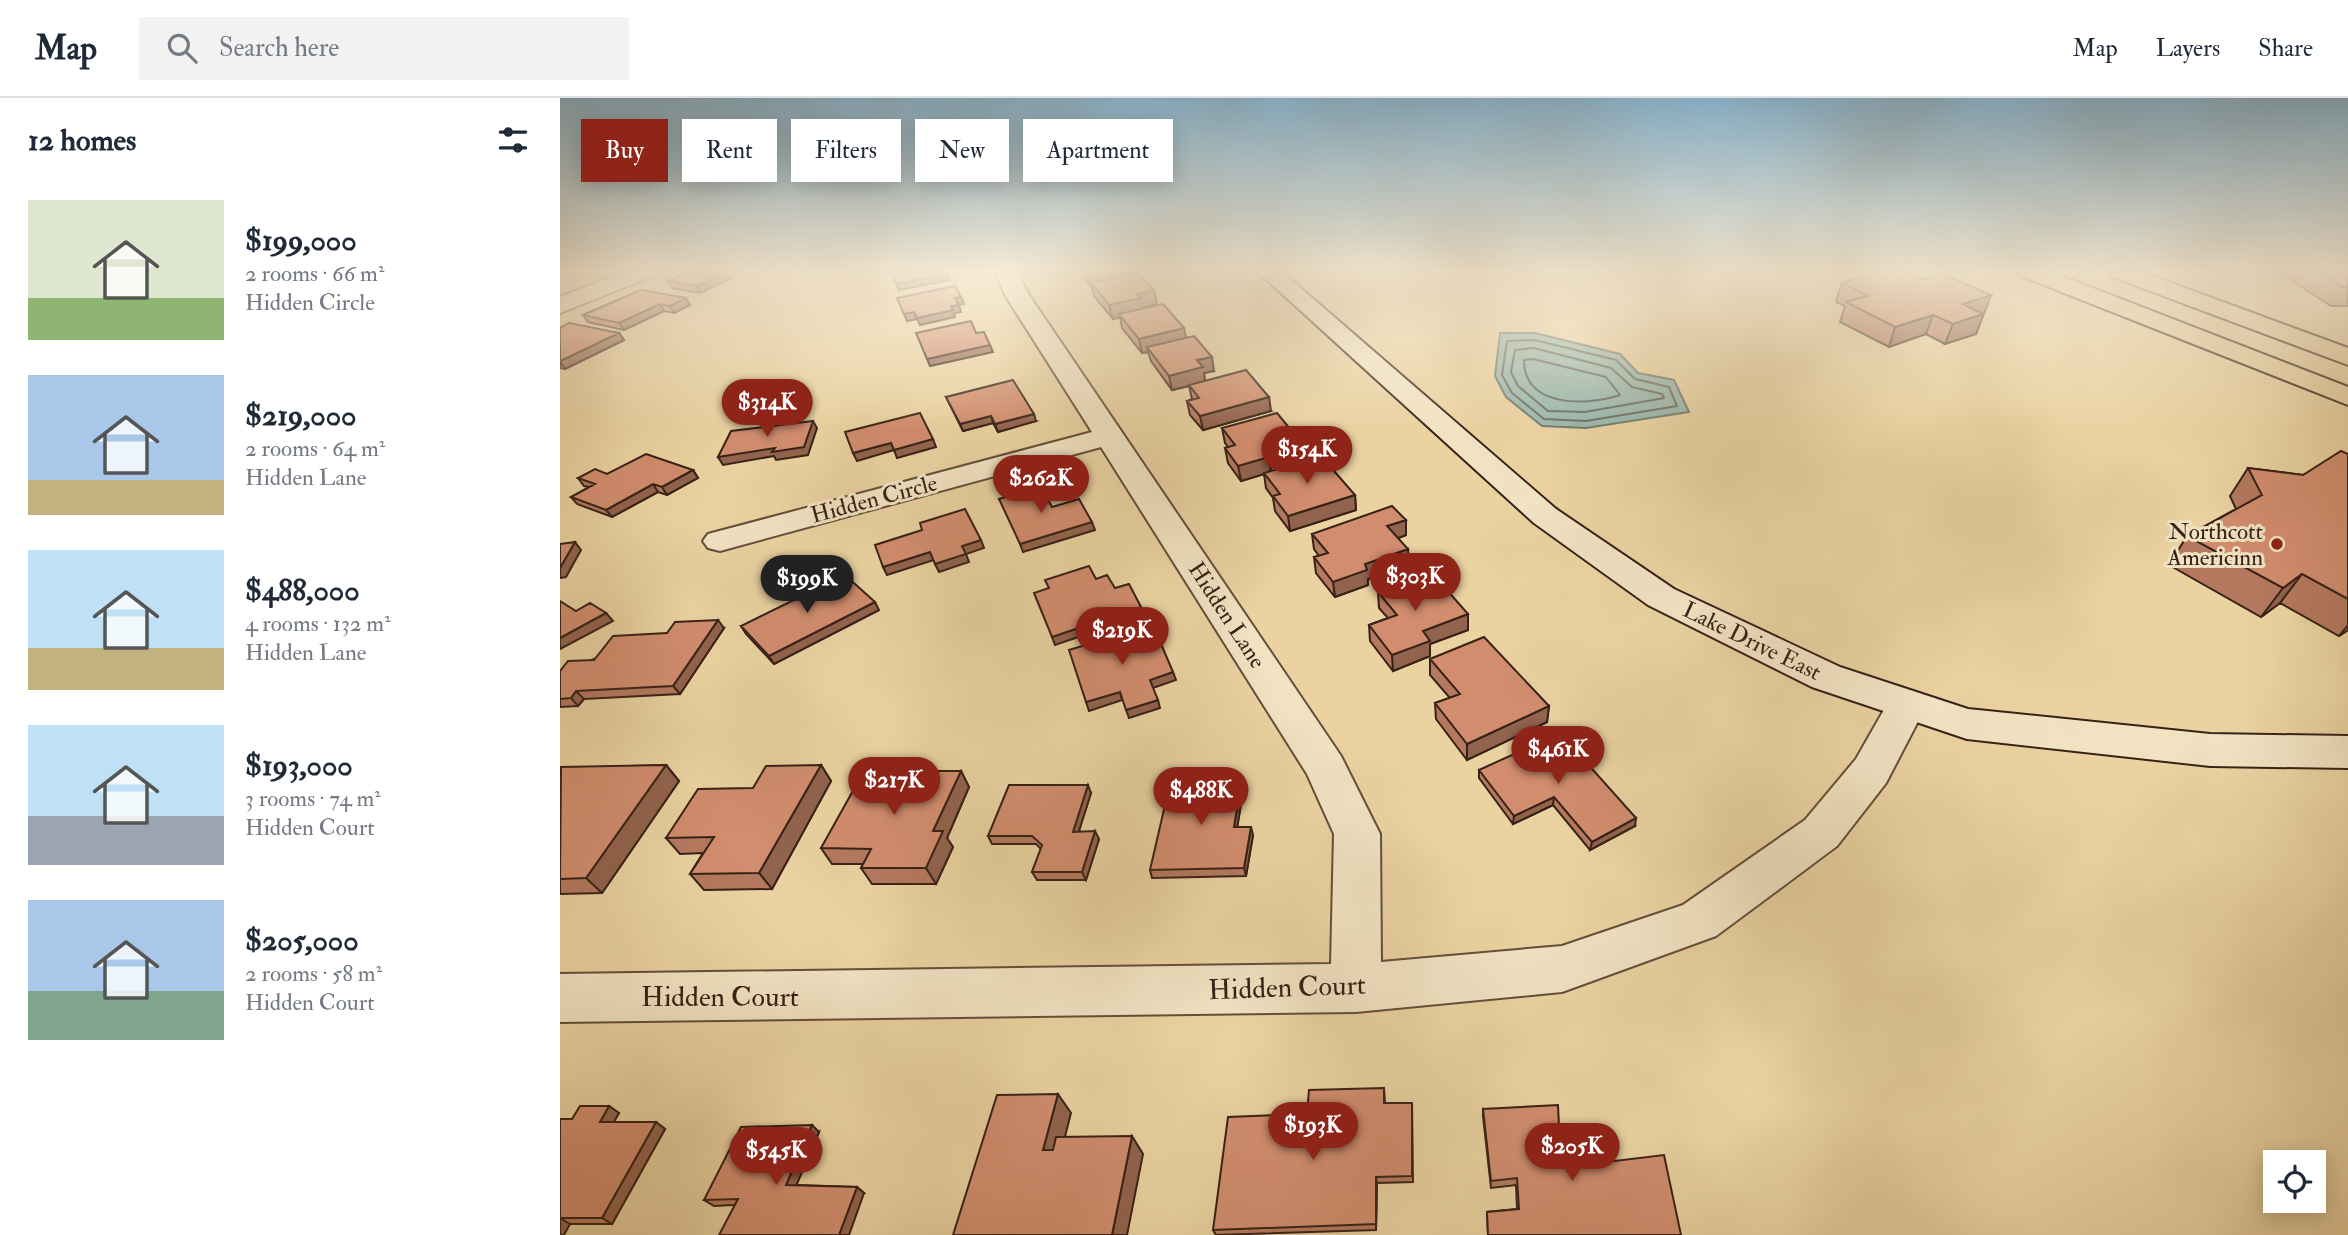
<!DOCTYPE html>
<html lang="en">
<head>
<meta charset="utf-8">
<style>
  body { margin:0; font-family:"IM FELL Double Pica",serif; background:#f2f2f3; color:#1f2937; height:100vh; display:flex; flex-direction:column; font-size:26px; white-space:nowrap }
  * { box-sizing:border-box; margin:0 }
  p { font-size:23px; color:#747a83 }
  .icon { flex:none; width:38px; height:38px; fill:none; stroke:currentColor; stroke-width:2; stroke-linecap:round; stroke-linejoin:round }
  .map { position:relative; flex:1; overflow:hidden }
  .details { display:flex; flex-direction:column; background:#fff; width:560px }
  .details>* { flex:none }
  .hud { position:absolute; left:21px; top:21px; width:665px; height:63px; display:flex; gap:14px }
  .controls { position:absolute; left:1703px; top:1052px; display:grid; gap:14px }
  .controls a { display:grid; place-items:center; width:63px; height:63px; border-radius:0px; background:#fff; box-shadow:0 4px 18px #0003; font-size:35px }
  .price { position:absolute; translate:-50% -60px; padding:0 16px; border-radius:24px; background:#8f2418; color:#fff; font-size:23px; line-height:46px; filter:drop-shadow(0 2px 4px #0008) }
  .price::after { content:''; position:absolute; left:50%; top:42px; width:21px; height:16px; margin-left:-10px; background:inherit; clip-path:polygon(0 0,100% 0,50% 100%) }
  .price.current { background:#222; color:#fff }
  ul { padding:0; list-style:none }
  li { display:flex; align-items:center; gap:21px; height:175px; padding:0 28px }
  li span { display:grid; place-items:center; flex:none; width:196px; height:140px; border-radius:0px; color:#555 }
  li>.icon { margin-inline-start:auto }
  span .icon { width:84px; height:84px; fill:#fffc; stroke-width:1 }
  li b { font-size:30px }
  h2 { display:flex; justify-content:space-between; align-items:center; height:84px; padding:0 28px; font-size:30px }
  .chip { padding:0 24px; border-radius:0px; background:#fff; box-shadow:0 4px 18px #0003; font-size:24px; line-height:63px }
  .chip.current { background:#8f2418; color:#fff }
  header { display:flex; align-items:center; gap:42px; box-sizing:border-box; height:98px; padding:0 35px; background:#fff; border-bottom:2px solid #e0e1e3 }
  header strong { font-size:33px }
  nav { display:flex; gap:38px; margin-inline-start:auto; font-size:24px }
  .search { width:490px; height:63px; background:#f2f2f3; display:flex; align-items:center; gap:18px; box-sizing:border-box; padding:0 24px; border-radius:0px; color:#747a83; font-size:26px }
  main { display:flex; flex:1; min-height:0 }
  .map>svg:first-child { display:block }
  .water { fill:#99b6ac; stroke:#727b70; stroke-width:2 }
  .lines { fill:none; stroke-linecap:round; stroke-linejoin:round }
  .shore { stroke:#686c62; stroke-width:2 }
  .street-casing { stroke:#644e3a; stroke-width:4 }
  .secondary-casing { stroke:#372217; stroke-width:4 }
  .primary-casing { stroke:#372217; stroke-width:4 }
  .street { fill:#f1e2c2; fill-rule:evenodd }
  .secondary { fill:#f1e2c2; fill-rule:evenodd }
  .primary { fill:#ead2a1; fill-rule:evenodd }
  .wall { fill:#b4795f; stroke:#372217; stroke-width:2 }
  .shaded-wall { fill:#92634d; stroke:#372217; stroke-width:2 }
  .building { fill:#d18d6e; stroke:#372217; stroke-width:2 }
  .poi-dot { fill:#8f2418; stroke:#f1e2c2; stroke-width:2.5 }
  .labels { text-anchor:middle; dominant-baseline:central; stroke-width:6; stroke-linejoin:round; paint-order:stroke }
  .street-label { font-size:23px; fill:#372217; stroke:#f1e2c2 }
  .poi-label { font-size:23px; fill:#372217; stroke:#f1e2c2; text-anchor:end }
  .near-street-label { font-size:28px; fill:#372217; stroke:#f1e2c2 }
</style>
</head>
<body>
<header>
<strong>Map</strong>
<div class="search"><svg class="icon" aria-label="search" viewBox="0 0 24 24"><circle cx="10" cy="10" r="6"/><path d="M15 15l6 6"/></svg>Search here</div>
<nav><a>Map</a><a>Layers</a><a>Share</a></nav>
</header>
<main>
<section class="details">
<h2>12 homes<svg class="icon" aria-label="filters" viewBox="0 0 24 24"><path d="M4 7h16M4 17h16"/><circle cx="9" cy="7" r="2"/><circle cx="15" cy="17" r="2"/></svg></h2>
<ul>
<li><span style="background:linear-gradient(#dfe7d0 70%,#8fb573 0)"><svg class="icon" aria-label="home" viewBox="0 0 24 24"><path d="M3 11l9-7 9 7M6 9v11h12V9"/></svg></span><div><b>$199,000</b><p>2 rooms · 66 m²</p><p>Hidden Circle</p></div></li>
<li><span style="background:linear-gradient(#a9c7e8 75%,#c2b280 0)"><svg class="icon" aria-label="home" viewBox="0 0 24 24"><path d="M3 11l9-7 9 7M6 9v11h12V9"/></svg></span><div><b>$219,000</b><p>2 rooms · 64 m²</p><p>Hidden Lane</p></div></li>
<li><span style="background:linear-gradient(#bfe0f5 70%,#c2b280 0)"><svg class="icon" aria-label="home" viewBox="0 0 24 24"><path d="M3 11l9-7 9 7M6 9v11h12V9"/></svg></span><div><b>$488,000</b><p>4 rooms · 132 m²</p><p>Hidden Lane</p></div></li>
<li><span style="background:linear-gradient(#bfe0f5 65%,#9aa5b1 0)"><svg class="icon" aria-label="home" viewBox="0 0 24 24"><path d="M3 11l9-7 9 7M6 9v11h12V9"/></svg></span><div><b>$193,000</b><p>3 rooms · 74 m²</p><p>Hidden Court</p></div></li>
<li><span style="background:linear-gradient(#a9c7e8 65%,#7fa58c 0)"><svg class="icon" aria-label="home" viewBox="0 0 24 24"><path d="M3 11l9-7 9 7M6 9v11h12V9"/></svg></span><div><b>$205,000</b><p>2 rooms · 58 m²</p><p>Hidden Court</p></div></li>
</ul>
</section>
<div class="map">
<svg width="1788" height="1137" viewBox="0 0 1788 1137">
  <rect width="100%" height="100%" fill="#ead2a1"/>
  <filter id="stains"><feTurbulence type="fractalNoise" baseFrequency=".00286" numOctaves="4"/><feColorMatrix values="0 0 0 0 .2 0 0 0 0 .09 0 0 0 0 .02 0 0 0 .5 -.17"/></filter>
  <radialGradient id="worn" r=".72"><stop offset=".6" stop-color="#630" stop-opacity="0"/><stop offset="1" stop-color="#630" stop-opacity=".3"/></radialGradient>
  <path class="water" d="M940,235H975L1060,256L1078,275L1114,282L1129,314L1026,330L982,328L946,299L935,278Z"/>
  <g class="lines">
    <path class="shore" d="M975,242L1056,262L1075,281L1109,289L1117,308L1026,323L984,321L952,295L942,277L947,243Z
      M974,250L1051,270L1072,289L1102,296L1104,300L1025,314L988,313L958,288L951,274L955,252Z
      M973,261L1046,279L1060,297C1026,308 964,310 964,262Z"/>
    <g class="street-casing">
      <path id="street" d="M66,173H96L93,178L0,215V199Z
        M435,173H457L469,197L781,658L820,736L821,864L1002,848L1123,807L1245,722L1296,661L1333,596L1347,592L1361,596L1367,606L1326,685L1277,748L1156,838L1002,894L796,914L0,924V876L771,866L774,736L747,676L541,349L160,453L148,450L143,443L148,436L532,334L445,197Z"/>
    </g>
    <g class="secondary-casing">
      <path id="secondary" d="M697,173H721L996,411L1114,491L1280,569L1408,611L1650,636L1788,638V670L1650,668L1407,641L1252,589L1088,507L974,425Z"/>
    </g>
    <g class="primary-casing">
      <path id="primary" d="M1458,173H1489L1788,289V307L1461,178Z
        M1547,173H1579L1788,250V267L1550,178Z"/>
    </g>
    <use href="#street" class="street"/>
    <use href="#secondary" class="secondary"/>
    <use href="#primary" class="primary"/>
  </g>
  <path class="wall" d="M131,173H185L140,195L112,190L108,183Z
    M518,173H578V175L594,192L597,206L583,209V210L626,240L654,273L644,275L645,283L711,313L643,332L630,317L627,303L632,301L629,288L612,292L591,263L588,254L582,255L562,230L560,219L553,221L534,198L532,190Z
    M1717,173H1788V208H1771Z
    M1364,181L1431,197L1416,236L1385,246L1366,236L1329,249L1280,224L1285,208L1276,204L1282,185Z
    M81,192L130,207L114,215L104,213L64,232L28,224L23,217Z
    M0,230L59,235L64,242L5,271L0,270Z
    M386,299L476,323L438,334L433,325L403,333Z
    M662,330L740,343L742,358L710,367L711,373L795,397L796,412L730,433L715,413L713,400L706,390L704,376L681,383L668,365L665,350L668,349L665,345Z
    M1788,356V532L1779,538L1720,505L1701,519L1609,467L1627,438L1676,411L1670,398L1688,370L1743,377Z
    M133,372L138,380L107,397L98,394L52,419L17,406L11,399L29,389L24,388L18,380L47,376Z
    M846,422V437L838,440L849,467L808,481V487L775,499L756,475L754,459L759,458L754,451L752,436Z
    M818,494L908,516V532L870,546V558L833,573L810,543L809,527L828,520L819,510Z
    M319,512L214,566L186,536L181,528Z
    M164,530L120,596L24,601L18,608L0,609V573L107,535Z
    M870,561L989,608L987,624L907,662L876,621L875,605L890,600L870,577Z
    M106,667L119,683L42,795L0,796V670Z
    M261,667L271,683L212,791L144,792L130,776L143,755L120,756L106,740L193,690Z
    M919,672L1075,728L1030,752L993,707L953,726L919,680Z
    M401,673L409,689L387,740L393,749L376,786H312L301,770L303,766H272L261,750Z
    M684,688L677,729L693,737L686,778L592,780L590,772Z
    M531,695L519,733L539,741L526,782H477L472,774L481,751L476,746H432L428,738Z
    M824,990L825,1005H852L853,1084L817,1085L816,1132L656,1137L653,1132L747,1016Z
    M49,1008L59,1015L53,1024H96L105,1031L52,1126H10L0,1137V1021H12Z
    M923,1011L1030,1066L1121,1137H928L927,1114L957,1111L956,1087L931,1090L923,1018Z
    M259,1034L236,1087L297,1089L304,1095L174,1107L154,1108L144,1102Z"/>
  <path class="shaded-wall" d="M169,173H185L140,195L137,188Z
    M548,173H578L579,180L531,185L532,190L528,177Z
    M388,176L390,182L339,192L336,186Z
    M594,192L597,206L583,209L584,214L559,216L560,219L553,221L549,207L577,196Z
    M1431,197L1416,236L1385,246L1393,226L1403,206Z
    M401,199L404,206L398,207L395,200Z
    M126,200L130,207L114,215L110,208Z
    M100,206L104,213L64,232L59,225Z
    M399,207L401,214L394,215L395,219L360,227L357,220Z
    M354,214L357,221L347,223L344,216Z
    M1373,217L1366,236L1329,249L1335,229Z
    M624,230L627,244L587,249L588,254L582,255L579,241Z
    M59,235L64,242L5,271L0,263Z
    M430,247L433,254L370,268L367,261Z
    M652,259L654,273L644,275L645,284L612,292L609,278L637,262Z
    M709,299L711,313L643,332L640,318Z
    M474,316L476,323L438,334L435,326Z
    M431,318L433,325L403,333L400,326Z
    M253,323L257,330L248,357L216,362L214,358L163,367L158,359Z
    M373,341L376,349L337,360L334,352L297,363L293,355L331,345Z
    M740,343L742,358L710,367L711,374L681,383L678,368L704,353Z
    M133,372L138,380L107,397L102,389Z
    M93,386L98,394L52,419L46,412Z
    M795,397L796,412L730,433L728,418Z
    M846,422V437L828,444L827,428Z
    M532,424L535,432L463,454L460,446Z
    M421,442L424,450L406,456L409,464L379,474L375,466L402,448Z
    M15,444L21,452L6,479L0,480V470Z
    M848,451L849,467L808,481V487L775,499L773,484L805,466Z
    M370,454L374,462L327,477L323,469Z
    M1742,476L1720,505L1701,519L1723,490Z
    M315,504L319,512L214,566L209,558Z
    M581,509L583,517L495,547L492,539Z
    M46,515L53,523L0,551V540Z
    M908,516V532L870,546V558L833,573L832,557L863,533Z
    M158,522L164,530L120,596L113,588Z
    M1788,527V532L1779,538Z
    M613,574L616,582L593,590L590,582Z
    M16,593L24,601L18,608L11,600Z
    M560,594L562,602L529,613L526,604Z
    M598,602L600,610L569,620L566,612Z
    M989,608L987,624L907,662V646Z
    M106,667L119,683L42,795L26,780Z
    M261,667L271,683L212,791L199,775Z
    M401,673L409,689L387,740L393,749L376,786L366,770L373,733Z
    M682,680L684,688L676,737L674,729Z
    M528,687L531,695L516,742L513,734Z
    M994,699L993,707L953,726L954,718Z
    M1076,720L1075,728L1030,752L1032,744Z
    M691,729L693,737L686,778L684,770Z
    M535,733L539,741L526,782L522,774Z
    M498,996L511,1015L497,1070L483,1052Z
    M49,1008L59,1015L50,1031L40,1024Z
    M96,1024L105,1031L52,1126L42,1120Z
    M252,1027L259,1034L234,1093L226,1087Z
    M572,1038L583,1056L567,1137H552Z
    M816,1079L817,1085L816,1132Z
    M297,1089L304,1095L289,1137H279Z
    M0,1120L10,1126L4,1137H0Z"/>
  <path class="building" d="M131,173H169L137,188L108,183Z
    M331,173H387L388,176L336,186Z
    M525,173H548L528,177Z
    M1322,173H1345L1364,181L1383,176L1431,197L1403,206L1423,216L1393,226L1373,217L1335,229L1286,204L1308,198L1282,185Z
    M1758,173H1788V189H1783Z
    M578,175L594,192L577,196L581,200L549,207L531,185Z
    M395,188L401,199L395,200L399,207L391,208L393,212L357,220L354,214L344,216L337,200Z
    M81,192L126,200L110,208L100,206L59,225L23,217Z
    M603,206L624,230L579,241L559,216Z
    M411,223L416,235L424,234L430,247L367,261L356,235Z
    M9,225L59,235L0,263V230Z
    M634,238L652,259L637,262L643,269L609,278L587,249Z
    M686,272L709,299L640,318L627,303L639,300L629,287Z
    M453,282L474,316L435,326L431,318L400,326L386,299Z
    M360,315L373,341L334,352L331,345L293,355L285,334Z
    M717,315L740,343L704,353L709,359L678,368L665,350L675,347L662,330Z
    M253,323L244,349L212,354L215,350L158,359L171,333Z
    M1781,353L1788,356V501L1742,476L1723,490L1627,438L1702,397L1688,370L1743,377Z
    M86,356L133,372L102,389L93,386L46,412L11,399L35,386L18,380L35,371L47,376Z
    M761,358L795,397L728,418L713,398L720,396L704,375Z
    M481,389L492,409L519,401L532,424L460,446L439,401Z
    M832,408L846,422L827,428L848,451L805,466L807,472L773,484L754,459L768,455L752,436Z
    M405,411L421,442L402,448L406,456L375,466L370,454L323,469L315,447L362,432L360,425Z
    M15,444L0,470V446Z
    M529,468L536,481L547,477L555,490L569,486L581,509L492,539L474,495L489,490L485,482Z
    M872,475L908,516L863,533L870,543L832,557L809,527L837,517L818,494Z
    M285,477L315,504L209,558L181,528Z
    M0,503L16,513L30,505L46,515L0,540Z
    M158,522L113,588L16,593L11,600L0,601V573L8,563L34,562L53,538L107,535L115,524Z
    M593,527L613,574L590,582L598,602L566,612L560,594L526,604L509,552Z
    M924,539L989,608L907,646L875,605L900,596L870,561Z
    M1000,635L1076,720L1032,744L994,699L954,718L919,672Z
    M106,667L26,780L0,781L1,669Z
    M261,667L199,775L130,776L154,739L106,740L138,691L193,690L206,668Z
    M304,673H401L373,733H383L366,770H301L311,751L261,750Z
    M682,680L674,729H691L684,770L590,772L611,681Z
    M449,687H528L513,734L535,733L522,774H472L482,747L472,738H428Z
    M824,990V1005H852V1078L816,1079V1126L653,1132L668,1019L747,1016L749,992Z
    M498,996L483,1052H493L496,1039L572,1038L552,1137H393L437,997Z
    M998,1007L1000,1050L1025,1052L1030,1066L1104,1057L1121,1137H928L927,1114L959,1111L957,1080L931,1083L923,1011Z
    M20,1008H49L40,1024H96L42,1120H0V1021H12Z
    M252,1027L226,1087L297,1089L279,1137H159L178,1101L144,1102L181,1029Z"/>
  <linearGradient id="sky" x2="0" y2="1"><stop stop-color="#88b5d0"/><stop offset="0.52" stop-color="#f6ebd5"/><stop offset="1" stop-color="#f6ebd5" stop-opacity="0"/></linearGradient>
  <rect width="1788" height="332" fill="url(#sky)"/>
  <circle class="poi-dot" cx="1717" cy="446" r="7"/>
  <g class="labels">
    <g class="street-label">
      <text transform="translate(314 401) rotate(-15)">Hidden Circle</text>
      <text transform="translate(667 517) rotate(57)">Hidden Lane</text>
      <text transform="translate(1192 543) rotate(26)">Lake Drive East</text>
    </g>
    <g class="poi-label">
      <text x="1703" y="433">Northcott<tspan x="1703" dy="26">Americinn</tspan></text>
    </g>
    <g class="near-street-label">
      <text transform="translate(727 890) rotate(-2)">Hidden Court</text>
      <text x="160" y="899">Hidden Court</text>
    </g>
  </g>
  <rect width="100%" height="100%" filter="url(#stains)"/>
  <rect width="100%" height="100%" fill="url(#worn)"/>
</svg>
<div class="controls">
<a><svg class="icon" aria-label="locate" viewBox="0 0 24 24"><circle cx="12" cy="12" r="6"/><path d="M12 2v4M12 18v4M2 12h4M18 12h4"/></svg></a>
</div>
<b class="price" style="left:207px;top:341px">$314K</b>
<b class="price" style="left:747px;top:388px">$154K</b>
<b class="price" style="left:481px;top:417px">$262K</b>
<b class="price" style="left:855px;top:515px">$303K</b>
<b class="price current" style="left:247px;top:517px">$199K</b>
<b class="price" style="left:562px;top:569px">$219K</b>
<b class="price" style="left:998px;top:688px">$461K</b>
<b class="price" style="left:334px;top:719px">$217K</b>
<b class="price" style="left:641px;top:729px">$488K</b>
<b class="price" style="left:753px;top:1064px">$193K</b>
<b class="price" style="left:1012px;top:1085px">$205K</b>
<b class="price" style="left:216px;top:1089px">$545K</b>
<div class="hud">
<a class="chip current">Buy</a>
<a class="chip">Rent</a>
<a class="chip">Filters</a>
<a class="chip">New</a>
<a class="chip">Apartment</a>
</div>
</div>
</main>
</body>
</html>
